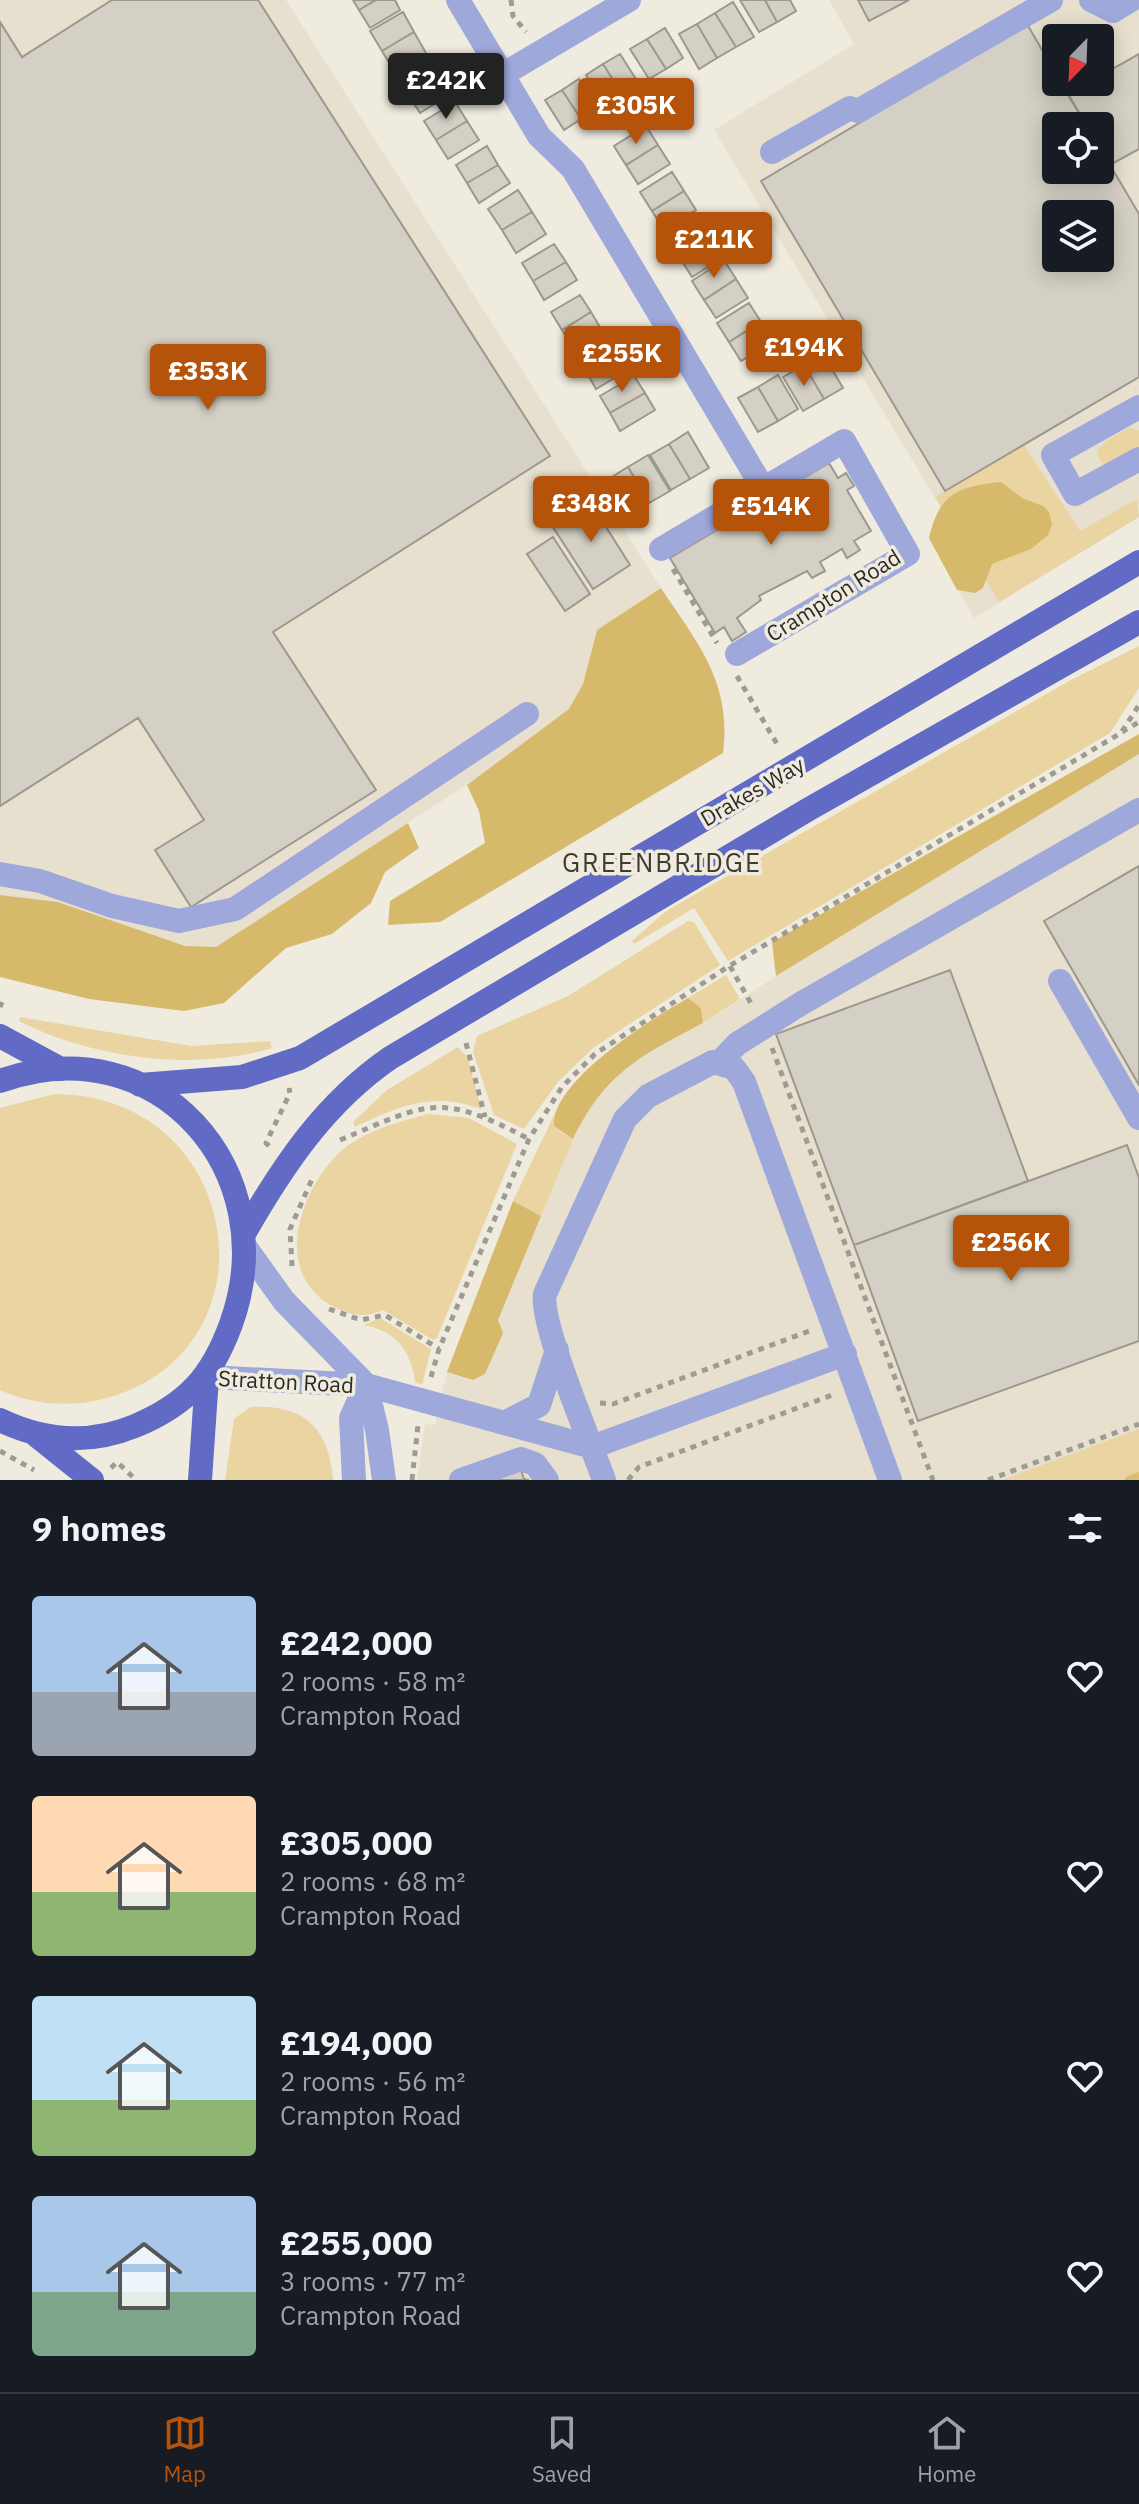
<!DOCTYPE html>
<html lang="en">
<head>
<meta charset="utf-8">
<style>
  body { margin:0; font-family:"IBM Plex Sans",sans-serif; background:#242831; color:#f1f3f6; height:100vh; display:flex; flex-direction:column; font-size:30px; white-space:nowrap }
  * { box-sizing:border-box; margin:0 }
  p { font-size:26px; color:#9ea1a6 }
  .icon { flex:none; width:44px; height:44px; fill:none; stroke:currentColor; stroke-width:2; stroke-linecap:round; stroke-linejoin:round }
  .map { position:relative; height:1480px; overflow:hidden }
  .details { display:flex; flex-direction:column; background:#171b24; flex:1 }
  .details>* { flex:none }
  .needle { width:52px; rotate:203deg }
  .fabs { position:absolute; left:1042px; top:24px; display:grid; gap:16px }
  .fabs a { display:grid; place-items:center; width:72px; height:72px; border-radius:8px; background:#171b24; box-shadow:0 4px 20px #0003; font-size:40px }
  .price { position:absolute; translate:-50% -68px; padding:0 18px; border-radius:8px; background:#b45309; color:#fff; font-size:26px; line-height:52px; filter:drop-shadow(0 2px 4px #0008) }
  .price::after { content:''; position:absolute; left:50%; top:48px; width:24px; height:18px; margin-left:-12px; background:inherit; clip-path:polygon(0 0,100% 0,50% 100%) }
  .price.active { background:#222; color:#fff }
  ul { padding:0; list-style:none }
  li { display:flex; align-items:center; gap:24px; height:200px; padding:0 32px }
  li span { display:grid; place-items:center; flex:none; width:224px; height:160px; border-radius:8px; color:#555 }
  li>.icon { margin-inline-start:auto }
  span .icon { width:96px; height:96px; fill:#fffc; stroke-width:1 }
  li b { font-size:34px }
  h2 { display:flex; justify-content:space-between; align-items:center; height:96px; padding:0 32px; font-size:34px }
  .tab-bar { display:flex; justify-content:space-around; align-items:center; height:112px; border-top:2px solid #363941; background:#171b24; font-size:22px; color:#9ea1a6 }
  .tab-bar a { display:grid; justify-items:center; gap:4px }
  .tab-bar .active { color:#b45309 }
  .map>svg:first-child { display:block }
  .built { fill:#e8e0ce; fill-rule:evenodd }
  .green { fill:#e9d4a2 }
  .forest { fill:#d7b96c }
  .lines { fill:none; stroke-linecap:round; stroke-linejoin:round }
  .stream { stroke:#ddbe71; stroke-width:8 }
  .building { fill:#d5d0c5; stroke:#9c988d; stroke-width:2; fill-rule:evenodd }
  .path { stroke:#9e9b92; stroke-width:5; stroke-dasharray:6 6; stroke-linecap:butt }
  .minor { stroke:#9ea8da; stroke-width:24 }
  .major { stroke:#616bc5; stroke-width:24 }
  .labels { text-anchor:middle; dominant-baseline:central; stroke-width:7; stroke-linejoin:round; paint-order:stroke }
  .street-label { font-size:22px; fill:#2c2b26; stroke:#f0ebdf }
  .quarter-label { font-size:26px; letter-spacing:2px; fill:#403c32; stroke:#f0ebdf }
</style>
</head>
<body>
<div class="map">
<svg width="1139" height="1480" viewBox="0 0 1139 1480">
  <rect width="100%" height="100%" fill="#f0ebdf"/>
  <path class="built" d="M0,0H286L661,588L597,630L583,684L569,709L485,773L216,947H185L58,902L0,895Z
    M829,0H1139V517L974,618L929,538L940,506L714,130L854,44ZM1056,38H1100V82H1056ZM1056,126H1100V170H1056ZM1056,214H1100V258H1056Z
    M1139,754V1480H417L425,1424L435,1425L447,1372L513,1201L541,1216L560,1132L556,1111L595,1063L654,1018L688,998L701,1008L704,1023L810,954Z"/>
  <path class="green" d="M1129,428L1139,430V449L1105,464L1100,461L1097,451L1106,441Z
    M1024,445L1080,531L1137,499L1139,517L999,602L935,497Z
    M1139,646V688L1110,733L728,961L694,908L634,944L632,941L665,912L692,896L1071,680Z
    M688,921L694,922L720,965L593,1048L558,1082L524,1129L494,1115L473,1052L477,1036L568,996Z
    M726,975L740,999L703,1023L701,1008L688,998Z
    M20,1017L191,1046L270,1041L272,1048C194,1072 91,1058 19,1021Z
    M458,1047L468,1058L481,1109C433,1091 399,1106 355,1127L353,1122L387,1090Z
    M54,1094C243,1094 282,1349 107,1398C71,1408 33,1405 0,1390V1108Z
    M556,1111L554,1120L560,1132L573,1139L541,1216L513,1201Z
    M429,1114L469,1118L517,1144L437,1338L433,1340L383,1310C367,1318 353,1316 336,1308C272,1277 297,1194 339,1153C361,1132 400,1121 429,1114Z
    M380,1318L431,1349L422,1385L415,1382C411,1350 396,1331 364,1325Z
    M250,1407C304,1404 329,1427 333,1480H225L234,1419Z
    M1139,1429V1480H1002Z"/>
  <path class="forest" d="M1001,482L1022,498L1043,506L1049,512L1052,525L1048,535L1031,549L992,564L983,588L975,593L957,590L929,538C939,494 958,486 1001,482Z
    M661,588C698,644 732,682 723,753L440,922L388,925L390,901L485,843L479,811L467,785L569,709L583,684L597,630Z
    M1139,734V754L776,976L772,942Z
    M408,823L419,848L385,872L371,903L332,934L286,948L224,1003L184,1011L89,999L0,977V895L58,902L185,946L216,947Z
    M688,998L701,1008L703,1023C640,1056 606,1072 573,1139L554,1126C551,1081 653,1018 688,998Z
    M513,1201L541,1216L498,1320L503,1333L485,1374L473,1380L447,1372Z"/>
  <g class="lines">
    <path class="stream" d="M1129,1480L1139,1476"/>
  </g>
  <path class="building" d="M112,0H258L550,456L273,632L376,790L191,907L155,850L204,820L138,718L0,806V22L22,57Z
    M353,0H376L359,10Z
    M376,0H395L400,10L370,28L359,10Z
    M740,0H765L777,22L759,32Z
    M765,0H790L796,11L777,22Z
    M858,0H909L869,21Z
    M733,2L754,37L736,47L715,13Z
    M403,12L414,32L382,51L370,31Z
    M715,13L736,47L717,58L697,24Z
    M697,24L717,58L699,69L679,34Z
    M1027,24L1056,74V82H1061L1087,126H1056V170H1100V148L1139,214V377L945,491L761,181ZM1056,214H1100V258H1056Z
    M665,28L683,58L666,69L647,39Z
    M414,32L426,53L394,71L382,51Z
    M647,39L666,69L649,79L630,49Z
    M620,54L639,84L622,94L603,64Z
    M1139,54V149L1110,165L1100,148V126H1087L1068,95L1090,82H1100V76Z
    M430,59L440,76L409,96L398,78Z
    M603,64L622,94L605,105L586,75Z
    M440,76L451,94L420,113L409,96Z
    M579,79L598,109L581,119L562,90Z
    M562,90L581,119L564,130L545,100Z
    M455,102L467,121L436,140L424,121Z
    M467,121L479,140L448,159L436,140Z
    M646,126L658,145L626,165L614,146Z
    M658,145L670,164L638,184L626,165Z
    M487,146L498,165L467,183L456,165Z
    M498,165L510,183L479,203L467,183Z
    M672,172L684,191L652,211L640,192Z
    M518,190L532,212L502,230L488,209Z
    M684,191L696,210L664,230L652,211Z
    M532,212L546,234L516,253L502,230Z
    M700,219L712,238L680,258L668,239Z
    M712,238L724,257L692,277L680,258Z
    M554,244L566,262L533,281L522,263Z
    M724,260L736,279L704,300L692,281Z
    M566,262L577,280L544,300L533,281Z
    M736,279L748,298L716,318L704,300Z
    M580,295L591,312L562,330L551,312Z
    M749,303L761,322L729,342L717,323Z
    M591,312L601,329L572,347L562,330Z
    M761,322L773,341L741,361L729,342Z
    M610,334L620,351L586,371L576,354Z
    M620,351L631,368L596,389L586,371Z
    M823,354L843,388L824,399L804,365Z
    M804,365L824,399L803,411L783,377Z
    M778,375L798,409L778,421L758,387Z
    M634,376L645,393L610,413L600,396Z
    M758,387L778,421L758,432L738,398Z
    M645,393L655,410L620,431L610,413Z
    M688,432L709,468L690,479L669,444Z
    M669,444L690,479L671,490L650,455Z
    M648,455L670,491L649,503L628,467Z
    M829,463L838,478L846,473L854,486L847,490L871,531L854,541L860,550L847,558L842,549L820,562L825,571L812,578L807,571L759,596L761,600L737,618L746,632L732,641L724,627L715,633L670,558Z
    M628,467L649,503L629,515L607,480Z
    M589,500L630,565L593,589L551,524Z
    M553,537L590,594L565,611L527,554Z
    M1139,866V1085L1044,921Z
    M950,970L1028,1181L854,1245L776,1034Z
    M1127,1145L1139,1178V1341L918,1421L854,1245Z
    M521,1470L524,1479L529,1480H493Z"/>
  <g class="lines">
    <path class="path" d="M511,0L513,16L526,32
      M673,569L717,643
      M737,676L777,744
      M1122,732L1139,722
      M730,966L753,1007
      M0,1007L2,1002
      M466,1043L485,1117
      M772,1048L933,1480
      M340,1140C430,1102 439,1092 529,1139
      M269,1146L266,1143L290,1093L289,1088
      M292,1266L290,1229L313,1177
      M329,1309L361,1320L385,1315L439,1349
      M431,1377L439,1349L529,1139L562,1087L595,1054L726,968L1121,733L1139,705
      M600,1403L613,1404L812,1330
      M0,1451L34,1470
      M111,1468L117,1462L136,1480
      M412,1480L418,1425
      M628,1480L639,1467L835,1394
      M988,1480L1139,1424"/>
    <path class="minor" d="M458,0L539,136L573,169L763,488
      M1091,0L1113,11L1131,0
      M502,75L629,0
      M772,152L850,108L858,111L1051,0
      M1139,407L1053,455L1075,494L1139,459
      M661,549L844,441L908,554L737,654
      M0,874L40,881L112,906L179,921L235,909L527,714
      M1060,981L1139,1118
      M719,1063L737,1044L802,1003L1139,810
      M246,1248L284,1301L366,1385L377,1430L384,1480
      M207,1377L366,1385L592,1447L845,1354
      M506,1422L539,1405L557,1350
      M354,1480L351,1418L366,1385
      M461,1480L521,1459L535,1464L547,1480
      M604,1480C592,1446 539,1322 545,1294L625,1119L648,1096L713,1062L734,1068L744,1082L890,1480"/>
    <path class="major" d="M0,1036L61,1069
      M0,1081C157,1024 286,1172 231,1324C212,1376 188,1404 135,1426C89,1445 44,1441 0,1420
      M140,1085L242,1077L300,1058L1139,562
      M245,1232C284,1164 325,1103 390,1058L809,809L1139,622
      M37,1436L92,1480
      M200,1480L207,1377"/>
  </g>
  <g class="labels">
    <g class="street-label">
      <text transform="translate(833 595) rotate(-32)">Crampton Road</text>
      <text transform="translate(752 791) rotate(-30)">Drakes Way</text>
      <text transform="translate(286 1381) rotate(3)">Stratton Road</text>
    </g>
    <g class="quarter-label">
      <text x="662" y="862">GREENBRIDGE</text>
    </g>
  </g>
</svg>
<div class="fabs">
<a><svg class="needle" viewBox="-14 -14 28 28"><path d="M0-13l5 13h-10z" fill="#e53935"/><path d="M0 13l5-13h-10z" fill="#9ea1a6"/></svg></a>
<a><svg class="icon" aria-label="locate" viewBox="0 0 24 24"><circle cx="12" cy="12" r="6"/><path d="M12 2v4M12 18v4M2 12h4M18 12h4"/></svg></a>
<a><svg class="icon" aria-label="layers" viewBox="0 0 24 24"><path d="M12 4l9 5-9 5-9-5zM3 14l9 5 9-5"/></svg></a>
</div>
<b class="price active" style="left:446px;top:121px">£242K</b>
<b class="price" style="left:636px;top:146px">£305K</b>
<b class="price" style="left:714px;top:280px">£211K</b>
<b class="price" style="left:804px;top:388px">£194K</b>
<b class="price" style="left:622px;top:394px">£255K</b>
<b class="price" style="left:208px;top:412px">£353K</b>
<b class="price" style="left:591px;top:544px">£348K</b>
<b class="price" style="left:771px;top:547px">£514K</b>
<b class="price" style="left:1011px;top:1283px">£256K</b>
</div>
<section class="details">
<h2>9 homes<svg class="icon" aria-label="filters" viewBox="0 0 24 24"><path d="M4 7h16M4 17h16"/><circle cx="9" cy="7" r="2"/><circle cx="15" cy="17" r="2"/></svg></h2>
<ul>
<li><span style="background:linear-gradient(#a9c7e8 60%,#9aa5b1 0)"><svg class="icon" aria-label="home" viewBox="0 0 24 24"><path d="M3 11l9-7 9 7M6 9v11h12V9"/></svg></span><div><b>£242,000</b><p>2 rooms · 58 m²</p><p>Crampton Road</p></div><svg class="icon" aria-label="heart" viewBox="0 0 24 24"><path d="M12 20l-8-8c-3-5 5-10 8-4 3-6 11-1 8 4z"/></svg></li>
<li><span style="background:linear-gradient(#ffd9b3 60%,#8fb573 0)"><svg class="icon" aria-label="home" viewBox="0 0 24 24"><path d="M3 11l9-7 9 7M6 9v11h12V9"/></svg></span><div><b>£305,000</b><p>2 rooms · 68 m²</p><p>Crampton Road</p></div><svg class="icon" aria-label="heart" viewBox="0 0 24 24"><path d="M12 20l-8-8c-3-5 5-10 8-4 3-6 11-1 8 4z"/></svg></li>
<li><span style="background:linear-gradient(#bfe0f5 65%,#8fb573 0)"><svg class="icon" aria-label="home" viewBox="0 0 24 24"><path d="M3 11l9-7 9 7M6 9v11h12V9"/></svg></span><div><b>£194,000</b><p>2 rooms · 56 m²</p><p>Crampton Road</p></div><svg class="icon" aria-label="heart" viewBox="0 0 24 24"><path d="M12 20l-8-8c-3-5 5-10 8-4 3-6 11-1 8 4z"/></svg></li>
<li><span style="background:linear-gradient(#a9c7e8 60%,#7fa58c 0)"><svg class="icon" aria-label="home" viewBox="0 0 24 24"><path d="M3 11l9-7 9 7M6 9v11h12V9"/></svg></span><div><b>£255,000</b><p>3 rooms · 77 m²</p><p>Crampton Road</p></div><svg class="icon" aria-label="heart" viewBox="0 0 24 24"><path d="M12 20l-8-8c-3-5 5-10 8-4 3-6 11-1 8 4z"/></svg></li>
</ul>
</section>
<nav class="tab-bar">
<a class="active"><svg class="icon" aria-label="map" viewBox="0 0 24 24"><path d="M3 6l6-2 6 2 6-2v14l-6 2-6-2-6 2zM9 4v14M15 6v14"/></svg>Map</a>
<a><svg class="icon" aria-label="saved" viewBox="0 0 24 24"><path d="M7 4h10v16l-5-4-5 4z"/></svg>Saved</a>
<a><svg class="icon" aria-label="home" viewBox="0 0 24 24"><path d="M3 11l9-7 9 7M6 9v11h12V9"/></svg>Home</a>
</nav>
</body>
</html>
